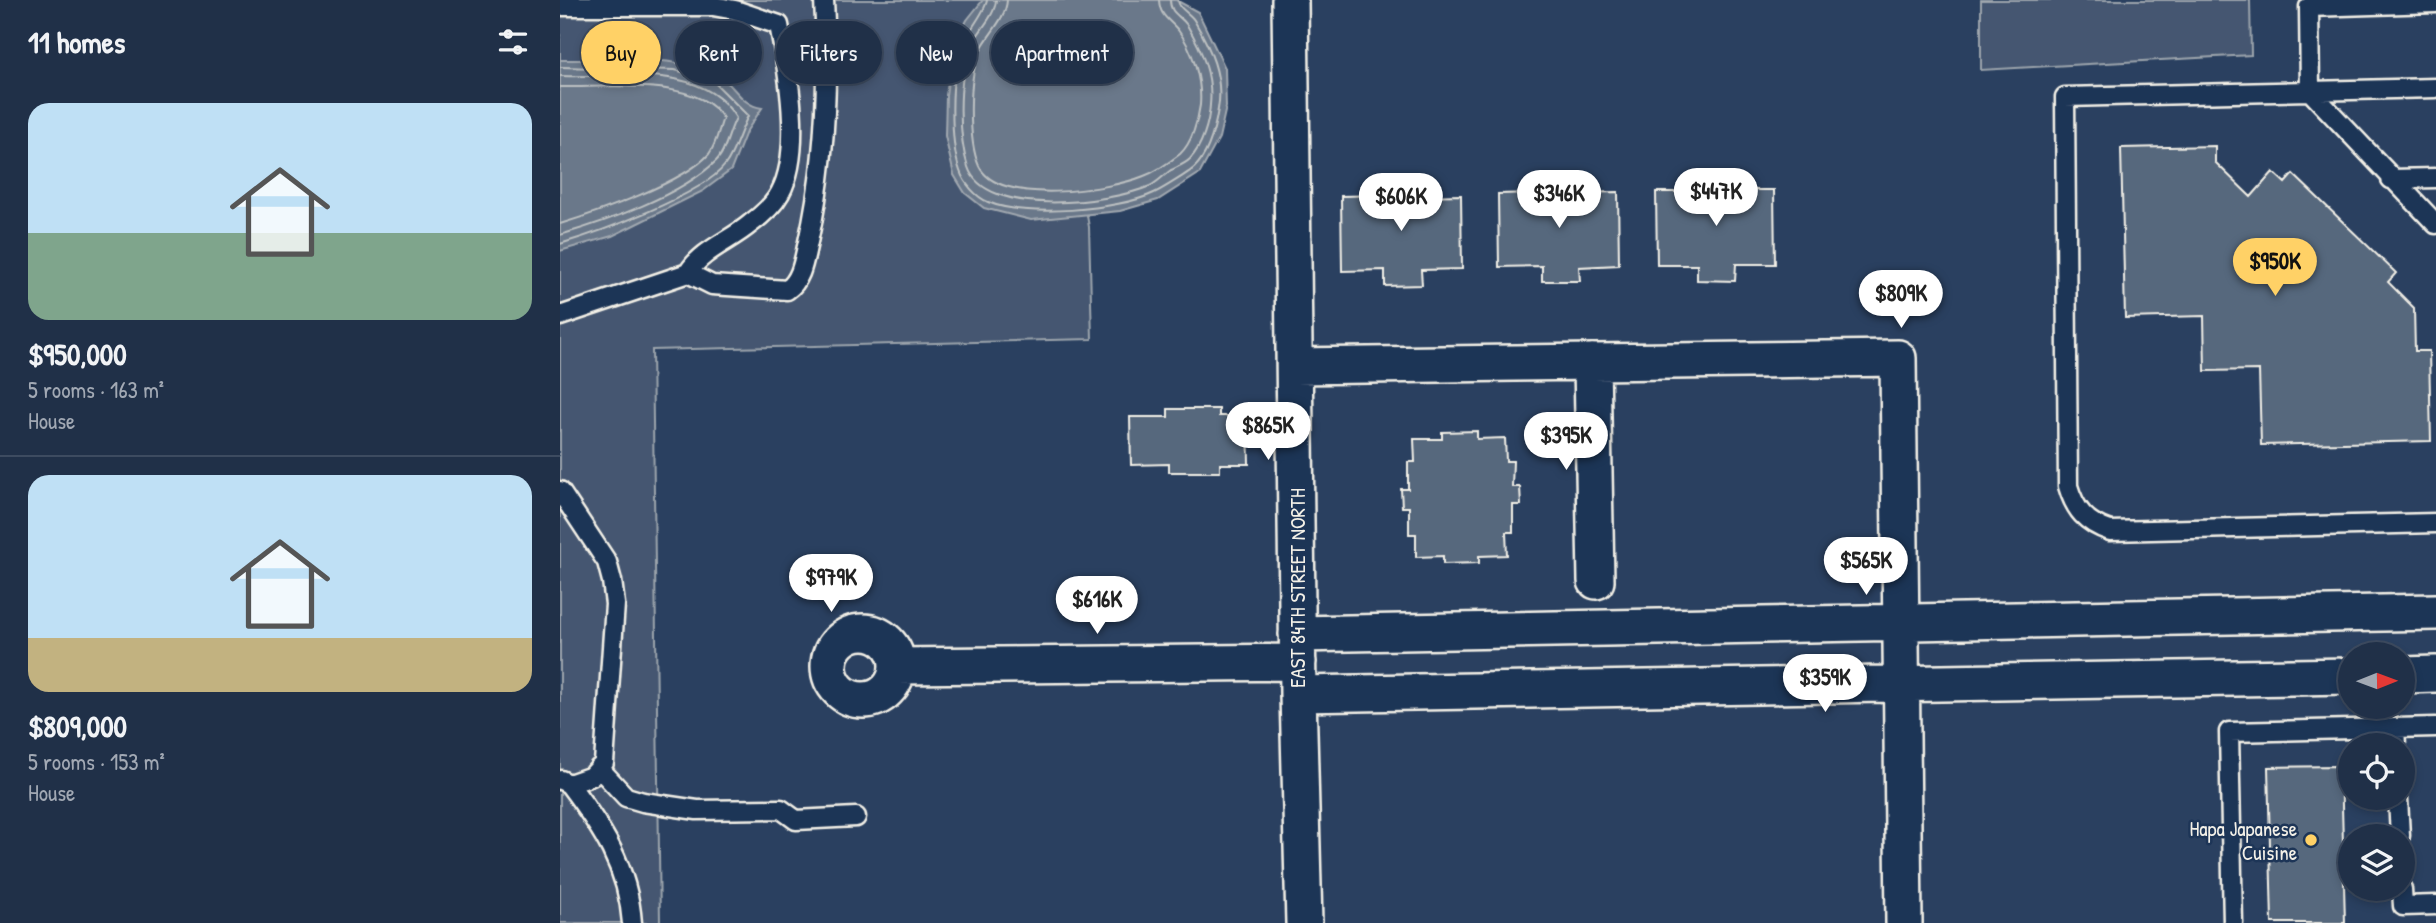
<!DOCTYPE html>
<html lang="en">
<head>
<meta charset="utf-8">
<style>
  body { margin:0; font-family:"Patrick Hand",sans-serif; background:#2d3c52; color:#f1f3f6; height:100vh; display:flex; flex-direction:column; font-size:26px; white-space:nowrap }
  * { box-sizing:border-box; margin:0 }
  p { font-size:23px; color:#a2a9b4 }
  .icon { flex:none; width:38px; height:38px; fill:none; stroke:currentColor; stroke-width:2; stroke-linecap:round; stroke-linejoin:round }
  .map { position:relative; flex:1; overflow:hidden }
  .drawer { display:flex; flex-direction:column; background:#203048; width:560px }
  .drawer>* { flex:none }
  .guide { position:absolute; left:21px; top:21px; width:665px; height:63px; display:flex; gap:14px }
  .needle { width:46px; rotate:89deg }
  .controls { position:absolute; left:1778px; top:642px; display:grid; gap:14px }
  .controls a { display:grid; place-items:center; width:77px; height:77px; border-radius:50%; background:#203048; box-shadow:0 4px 10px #0003,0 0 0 2px #3d4b60; font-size:35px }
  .price { position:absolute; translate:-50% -60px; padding:0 16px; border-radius:24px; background:#fff; color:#222; font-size:23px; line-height:46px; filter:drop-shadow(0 2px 4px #0008) }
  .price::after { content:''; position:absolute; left:50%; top:42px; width:21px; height:16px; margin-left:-10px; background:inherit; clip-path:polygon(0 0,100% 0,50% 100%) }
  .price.selected { background:#ffd166; color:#111 }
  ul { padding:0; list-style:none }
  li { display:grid; align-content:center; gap:14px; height:371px; padding:0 28px }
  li+li { border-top:2px solid #3d4b60 }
  li span { display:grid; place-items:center; height:217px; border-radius:21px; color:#555 }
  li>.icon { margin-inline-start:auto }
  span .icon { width:126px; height:126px; fill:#fffc; stroke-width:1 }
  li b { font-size:30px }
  h2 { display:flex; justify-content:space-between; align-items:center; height:84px; padding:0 28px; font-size:30px }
  .tag { padding:0 24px; border-radius:32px; background:#203048; box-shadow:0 4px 10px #0003,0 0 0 2px #3d4b60; font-size:24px; line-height:63px }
  .tag.selected { background:#ffd166; color:#111 }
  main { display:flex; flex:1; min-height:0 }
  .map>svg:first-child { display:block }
  .green { fill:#445771; stroke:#9ca4ac; stroke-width:2 }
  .water { fill:#6a788a; stroke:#a1a8b0; stroke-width:2 }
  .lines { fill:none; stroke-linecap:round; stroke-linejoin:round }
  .shore { stroke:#bdc1c2; stroke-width:2 }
  .building { fill:#56677d; stroke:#f4f1e8; stroke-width:2 }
  .service-casing { stroke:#f4f1e8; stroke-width:23 }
  .minor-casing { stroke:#f4f1e8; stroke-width:40 }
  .service { stroke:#1d3557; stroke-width:18 }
  .minor { stroke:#1d3557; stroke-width:35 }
  .poi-dot { fill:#ffd166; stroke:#1d3557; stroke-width:2.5 }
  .labels { text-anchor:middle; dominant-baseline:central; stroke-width:5; stroke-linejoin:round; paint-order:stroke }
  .street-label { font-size:21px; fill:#f4f1e8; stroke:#1d3557 }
  .poi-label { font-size:21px; fill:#f4f1e8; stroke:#1d3557; text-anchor:end }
</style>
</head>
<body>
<main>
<section class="drawer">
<h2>11 homes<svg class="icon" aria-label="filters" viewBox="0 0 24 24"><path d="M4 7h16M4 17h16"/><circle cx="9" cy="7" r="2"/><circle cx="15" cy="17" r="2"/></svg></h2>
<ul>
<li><span style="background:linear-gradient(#bfe0f5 60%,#7fa58c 0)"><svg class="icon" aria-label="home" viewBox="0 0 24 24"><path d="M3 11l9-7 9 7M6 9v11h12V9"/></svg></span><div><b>$950,000</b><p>5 rooms · 163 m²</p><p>House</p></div></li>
<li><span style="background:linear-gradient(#bfe0f5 75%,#c2b280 0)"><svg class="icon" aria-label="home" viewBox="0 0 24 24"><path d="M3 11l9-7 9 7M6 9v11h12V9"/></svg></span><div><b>$809,000</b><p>5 rooms · 153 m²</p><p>House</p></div></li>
</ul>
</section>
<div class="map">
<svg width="1876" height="923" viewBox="0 0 1876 923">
  <rect width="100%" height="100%" fill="#2a4060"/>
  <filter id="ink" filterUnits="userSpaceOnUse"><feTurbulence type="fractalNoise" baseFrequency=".0143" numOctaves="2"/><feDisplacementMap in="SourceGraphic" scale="14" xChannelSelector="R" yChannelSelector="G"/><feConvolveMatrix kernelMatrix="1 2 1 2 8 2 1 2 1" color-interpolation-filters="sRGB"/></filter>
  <g filter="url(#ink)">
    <path class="green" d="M0,0H490L529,227L532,339L92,350L100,923H0Z
      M1421,0H1690L1691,55L1421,70Z"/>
    <path class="water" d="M423,0H616L638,12L665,68L666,107L659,138L640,173L598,200L560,211L471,220L424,208L405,193L394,175L385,136L386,95L393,47L407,20Z
      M0,60C45,61 115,54 156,74C175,84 180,105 202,108L186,132L171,170L143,191L52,236L0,251Z"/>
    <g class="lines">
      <path class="shore" d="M427,0C426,11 407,33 402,45C389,73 390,143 400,171C404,183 416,197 428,202C464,218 559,210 594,193C601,190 630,172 634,168C649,154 655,128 658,109C664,77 650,47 634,20C629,12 619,10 618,0
        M436,0C435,18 415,33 409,51C398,81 398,136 408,167C425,219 551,203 590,186C598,182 604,175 611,170C617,167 625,164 630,159C642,146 649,123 650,105C653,76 642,50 627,25C620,15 610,14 610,0
        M447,0C446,19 428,34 420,51C408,76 408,141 419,166C438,207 550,190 584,176C595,172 611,161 620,154C632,143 638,120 640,105C642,80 633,50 618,30C609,19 600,17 599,0
        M0,67L115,70L153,81L188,116C180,131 175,152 165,165C143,195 37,233 0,244
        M0,76C55,78 144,61 176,118C169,130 166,152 156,161C122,195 45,222 0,235
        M0,87C44,88 138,76 163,118C159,129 156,145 149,154C125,182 36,213 0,224"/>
    </g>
    <path class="building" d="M1655,146V162L1691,197L1713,172L1725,183L1733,174L1836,273L1828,282L1854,308L1855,351H1869L1871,441L1701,445L1699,370L1645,371L1644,316L1565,318L1561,148Z
      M1173,176L1174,190H1214L1215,264H1176L1175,281L1137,280V265H1097L1096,192H1134V177Z
      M1017,179V193L1058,192L1059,265L1019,267L1020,281H982V266L939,267L938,194L979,193V180Z
      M823,181H861L862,196L901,195L902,269L861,270L862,285L825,286V270L782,271L781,196L823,195Z
      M608,409H659V416H688L689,464H660V472H609V464L571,465L570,417H608Z
      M917,431V439L945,438L946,461H953L952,487H960L961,505H953V532H946L947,555L919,556V563L883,564V556L856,557V534H849V507H842L841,489H848V462H855L854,439H882V432Z
      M1781,766L1785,923H1712L1708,767Z"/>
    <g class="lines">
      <g class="service-casing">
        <path id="service" d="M1876,3L1749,7L1750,91L1876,224
          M0,6H153L175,10L219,25C228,70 243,151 220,193C213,206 201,216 190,224C170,241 142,250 128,273
          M1876,88L1505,97L1508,486C1515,510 1526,523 1550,531L1876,523
          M1831,179L1876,178
          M0,316L128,273L152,285L227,290C242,280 244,259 248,242C266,162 269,82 264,0
          M0,491L47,562L52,581L55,604L44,763L32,776L9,784
          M1835,728L1836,746
          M39,768L66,797L83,802L137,810L221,809L236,820L296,817
          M1,780L9,784C42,828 68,867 72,923
          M1838,798L1840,836
          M1842,889L1843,906L1876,905
          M1673,923L1669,732L1876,727"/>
      </g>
      <g class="minor-casing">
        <path id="minor" d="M730,0L738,694L744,923
          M1032,362L1036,581
          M735,366L1338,358L1344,923
          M269 666a34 34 0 1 1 68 0a34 34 0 1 1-68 0Z
          M737,634L1876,612
          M337,666L738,662
          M1843,675L1876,674
          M738,694L1790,676"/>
      </g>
      <use href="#service" class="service"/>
      <use href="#minor" class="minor"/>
    </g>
  </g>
  <circle class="poi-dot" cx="1751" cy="840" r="7"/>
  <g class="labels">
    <g class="street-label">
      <text transform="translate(737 588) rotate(-90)">EAST 84TH STREET NORTH</text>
    </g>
    <g class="poi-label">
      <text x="1737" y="828">Hapa Japanese<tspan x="1737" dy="24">Cuisine</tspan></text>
    </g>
  </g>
</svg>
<div class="controls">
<a><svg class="needle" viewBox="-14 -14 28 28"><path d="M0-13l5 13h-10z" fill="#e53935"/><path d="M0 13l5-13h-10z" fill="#a2a9b4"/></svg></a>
<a><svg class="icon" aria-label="locate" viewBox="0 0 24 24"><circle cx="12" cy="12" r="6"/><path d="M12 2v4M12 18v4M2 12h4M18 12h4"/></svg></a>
<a><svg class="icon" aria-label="layers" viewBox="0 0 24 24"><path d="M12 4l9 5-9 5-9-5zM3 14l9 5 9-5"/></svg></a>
</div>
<b class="price" style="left:1156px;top:228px">$447K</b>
<b class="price" style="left:999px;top:230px">$346K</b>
<b class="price" style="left:841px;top:233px">$606K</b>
<b class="price selected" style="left:1715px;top:298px">$950K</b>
<b class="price" style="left:1341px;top:330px">$809K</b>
<b class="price" style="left:708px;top:462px">$865K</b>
<b class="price" style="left:1006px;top:472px">$395K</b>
<b class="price" style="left:1306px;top:597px">$565K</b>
<b class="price" style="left:271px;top:614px">$979K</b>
<b class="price" style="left:537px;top:636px">$616K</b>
<b class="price" style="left:1265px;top:714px">$359K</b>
<div class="guide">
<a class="tag selected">Buy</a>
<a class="tag">Rent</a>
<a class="tag">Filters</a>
<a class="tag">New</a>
<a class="tag">Apartment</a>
</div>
</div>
</main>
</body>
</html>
